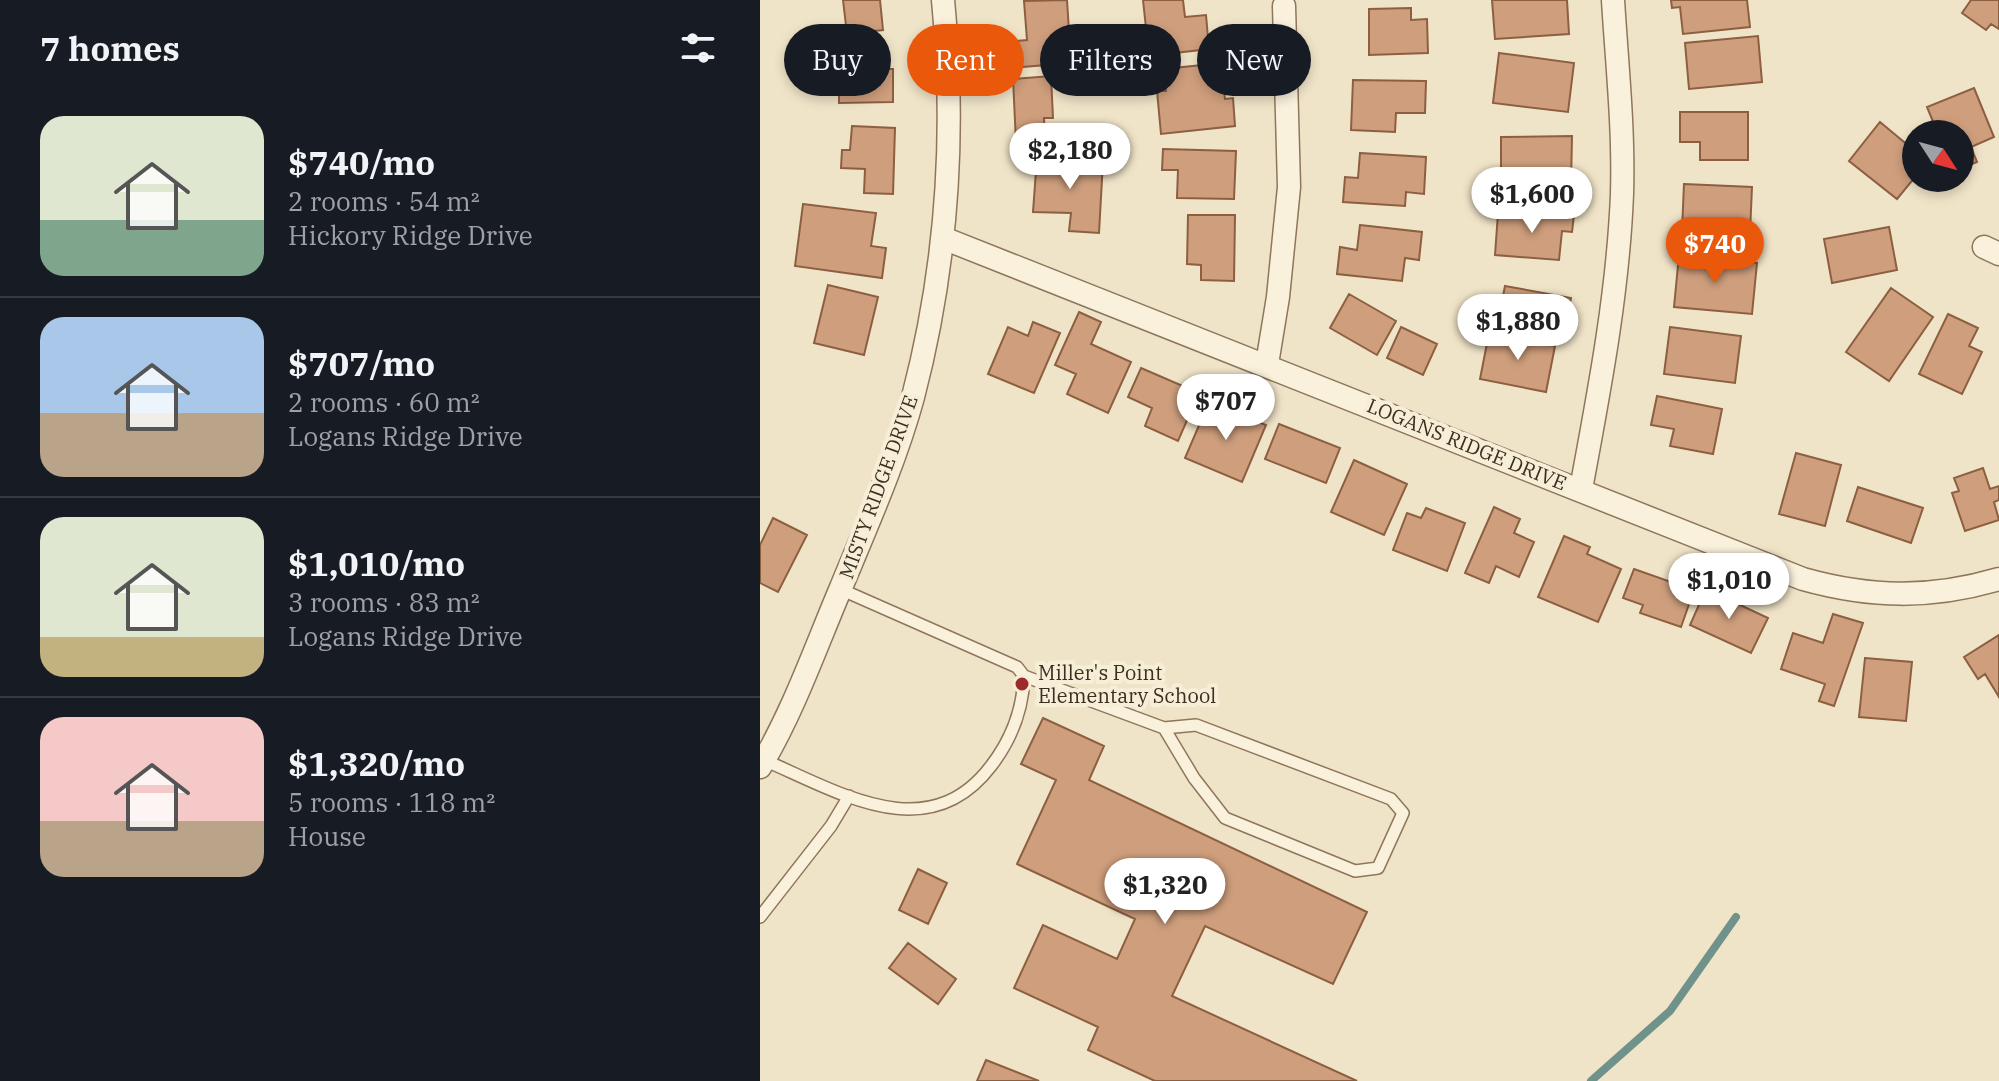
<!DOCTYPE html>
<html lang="en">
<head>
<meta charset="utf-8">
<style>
  body { margin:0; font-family:"IBM Plex Serif",serif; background:#242831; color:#f1f3f6; height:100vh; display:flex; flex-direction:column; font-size:30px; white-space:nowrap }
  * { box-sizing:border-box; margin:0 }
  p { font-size:26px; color:#9ea1a6 }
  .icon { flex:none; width:44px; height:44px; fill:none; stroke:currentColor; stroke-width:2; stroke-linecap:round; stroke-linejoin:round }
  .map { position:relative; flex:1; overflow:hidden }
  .drawer { display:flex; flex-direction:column; background:#171b24; width:760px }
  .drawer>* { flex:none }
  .banner { position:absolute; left:24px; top:24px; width:760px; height:72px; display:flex; gap:16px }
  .needle { width:52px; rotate:126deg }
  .tools { position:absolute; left:1142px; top:120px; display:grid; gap:16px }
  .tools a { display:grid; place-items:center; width:72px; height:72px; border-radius:50%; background:#171b24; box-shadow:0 4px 12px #0003; font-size:40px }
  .price { position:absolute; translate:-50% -68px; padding:0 18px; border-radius:28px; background:#fff; color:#222; font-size:26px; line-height:52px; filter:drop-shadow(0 2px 4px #0008) }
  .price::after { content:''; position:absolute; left:50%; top:48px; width:24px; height:18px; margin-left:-12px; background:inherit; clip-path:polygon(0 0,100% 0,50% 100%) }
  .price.on { background:#ea580c; color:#fff }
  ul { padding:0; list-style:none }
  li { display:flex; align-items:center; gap:24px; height:200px; padding:0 40px }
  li+li { border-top:2px solid #363941 }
  li span { display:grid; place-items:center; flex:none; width:224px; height:160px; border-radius:24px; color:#555 }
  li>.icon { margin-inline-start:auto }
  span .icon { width:96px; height:96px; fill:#fffc; stroke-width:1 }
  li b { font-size:34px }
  h2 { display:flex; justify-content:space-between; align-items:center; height:96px; padding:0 40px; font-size:34px }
  .tag { padding:0 28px; border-radius:36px; background:#171b24; box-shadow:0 4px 12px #0003; font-size:28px; line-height:72px }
  .tag.on { background:#ea580c; color:#fff }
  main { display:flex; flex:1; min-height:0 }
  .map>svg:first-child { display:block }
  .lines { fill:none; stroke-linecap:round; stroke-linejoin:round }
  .stream { stroke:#6f938a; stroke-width:8 }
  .building { fill:#cf9f7d; stroke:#8d5f41; stroke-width:2 }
  .service-casing { stroke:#8d765c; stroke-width:14 }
  .minor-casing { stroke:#8d765c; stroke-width:25 }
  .service { stroke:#faf1dc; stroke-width:11 }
  .minor { stroke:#faf1dc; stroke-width:22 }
  .poi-dot { fill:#9e2a2b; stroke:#f7eed8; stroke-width:3 }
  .labels { text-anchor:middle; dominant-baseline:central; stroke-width:8; stroke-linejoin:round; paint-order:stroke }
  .street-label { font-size:20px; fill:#3d2e20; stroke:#f7eed8 }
  .poi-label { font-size:20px; fill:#3d2e20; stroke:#f7eed8; text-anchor:start }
</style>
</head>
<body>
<main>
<section class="drawer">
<h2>7 homes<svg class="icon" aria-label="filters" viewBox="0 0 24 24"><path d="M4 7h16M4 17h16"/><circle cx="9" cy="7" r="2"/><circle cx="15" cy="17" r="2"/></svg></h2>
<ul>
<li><span style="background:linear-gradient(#dfe7d0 65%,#7fa58c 0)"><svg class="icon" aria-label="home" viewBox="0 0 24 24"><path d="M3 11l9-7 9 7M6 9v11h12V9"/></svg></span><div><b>$740/mo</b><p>2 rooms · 54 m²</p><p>Hickory Ridge Drive</p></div></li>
<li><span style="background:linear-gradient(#a9c7e8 60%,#b9a48a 0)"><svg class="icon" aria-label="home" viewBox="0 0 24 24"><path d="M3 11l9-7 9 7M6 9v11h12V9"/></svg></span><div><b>$707/mo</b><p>2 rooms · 60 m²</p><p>Logans Ridge Drive</p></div></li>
<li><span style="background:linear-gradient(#dfe7d0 75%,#c2b280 0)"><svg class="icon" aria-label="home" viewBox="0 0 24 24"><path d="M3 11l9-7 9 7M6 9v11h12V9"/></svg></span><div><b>$1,010/mo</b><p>3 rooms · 83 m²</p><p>Logans Ridge Drive</p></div></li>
<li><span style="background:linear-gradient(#f6c9c9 65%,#b9a48a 0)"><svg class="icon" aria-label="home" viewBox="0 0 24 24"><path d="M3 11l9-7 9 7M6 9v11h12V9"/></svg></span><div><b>$1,320/mo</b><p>5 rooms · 118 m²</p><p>House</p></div></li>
</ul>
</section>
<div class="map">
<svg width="1239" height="1081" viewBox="0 0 1239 1081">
  <rect width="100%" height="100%" fill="#f0e4c8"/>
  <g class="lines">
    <path class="stream" d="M831,1081L910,1011L976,917"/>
  </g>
  <path class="building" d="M83,0H120L123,30L87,34Z
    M307,0L311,63L249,68L247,42L267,40L264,1Z
    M383,0H423L425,17L446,15L449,49L389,56Z
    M732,0H807L809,34L735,39Z
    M911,0H987L990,27L923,34L920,7L912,8Z
    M1211,0H1239V29L1231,24L1226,30L1202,13Z
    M651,8V20L667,19L668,53L609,55V9Z
    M998,36L1002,82L929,89L925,43Z
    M739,53L814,63L808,112L733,103Z
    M79,54H113V69H133V102L79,103Z
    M461,63L465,99L473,98L475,126L401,134L397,91H406L404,69Z
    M291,76L293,118H284L285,140L256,142L253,79Z
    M593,80L666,81L665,113H636L635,132L591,130Z
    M1214,88L1234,137L1211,147L1217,162L1200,169V134H1178L1167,107Z
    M920,112H988V160H940V142H920Z
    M1120,122L1156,152V176L1137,199L1089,161Z
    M92,126L135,128L133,194L104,193L105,169L81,168L82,150H90Z
    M812,136L811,184H741V137Z
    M403,149L476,151L474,199L417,198L418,170H402Z
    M600,153L666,157L664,194L646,192L645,206L583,202L585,177L598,178Z
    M277,157L343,161L339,233L309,231L311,213L273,212Z
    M924,184L992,187L990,233L922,230Z
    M43,204L116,213L111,246L126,248L122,278L35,266Z
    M738,213L814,215L812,232L802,231L799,260L735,255Z
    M428,215H475L474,281L441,280V265L427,264Z
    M600,225L662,232L659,260L645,258L642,281L577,274L580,247L597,250Z
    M1129,227L1137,270L1072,283L1064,239Z
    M919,255L997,263L992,314L914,307Z
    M68,285L118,297L104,355L54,343Z
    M745,286L811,298L803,338L737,326Z
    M1131,288L1173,317L1129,381L1086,352Z
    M589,294L636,321L617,355L570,328Z
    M319,312L341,322L331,344L371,362L348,413L307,394L316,374L295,365Z
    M1188,314L1218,328L1209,346L1222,352L1202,394L1159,374Z
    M273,322L300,333L274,393L228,374L248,327L268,336Z
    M641,327L677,344L663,375L627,358Z
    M910,327L981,336L975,383L904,374Z
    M729,333L795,346L786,392L720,379Z
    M381,368L439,393L418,441L385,426L392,408L368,397Z
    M897,396L962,409L953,454L910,446L914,429L891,425Z
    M449,402L506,425L482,482L425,458Z
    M519,424L580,448L566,483L505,459Z
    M1036,453L1081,465L1065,526L1019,514Z
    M594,460L647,484L624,535L571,512Z
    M1223,468L1230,489L1239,486V500L1234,502L1239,520L1205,531L1192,493L1199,491L1194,478Z
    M1098,487L1163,508L1151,543L1087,521Z
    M734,507L760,519L754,533L774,542L759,577L736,566L729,583L705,573Z
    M666,508L705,523L687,571L633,550L647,513L661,518Z
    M13,518L47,535L18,592L0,583V545Z
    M804,536L830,547L827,554L861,569L838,622L778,597Z
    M874,569L934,590L921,627L880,613L883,605L863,598Z
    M946,589L1008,618L991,653L930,625Z
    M1073,614L1103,623L1074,706L1059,701L1065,684L1021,669L1033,633L1063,643Z
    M1239,635V697L1225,674L1218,679L1204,657Z
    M1105,658L1152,662L1146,721L1099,717Z
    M283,718L344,746L329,780L607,912L573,984L445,926L412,996L597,1081H395L328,1050L338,1027L254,988L283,925L357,959L375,919L257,864L296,780L261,764Z
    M158,869L187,883L168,924L139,910Z
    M148,943L196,979L178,1004L129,968Z
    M226,1060L279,1081H217Z"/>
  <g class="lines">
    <g class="service-casing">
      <path id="service" d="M264,676L404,728L434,778L465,818L595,871L618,868L643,813L631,799L436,725L404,728
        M4,760C79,792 168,849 231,766C251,740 263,709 264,676L257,667L80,589
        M0,917L71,826L89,796"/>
    </g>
    <g class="minor-casing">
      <path id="minor" d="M183,238L1043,579C1111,598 1171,599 1239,579
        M1224,247L1239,254
        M507,364L518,297L529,187L524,6
        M821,489C839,392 858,294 862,194C864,129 857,65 853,0
        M0,767C33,712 55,649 80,590C106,527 135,463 153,397C187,267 196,133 183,0"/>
    </g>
    <use href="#service" class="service"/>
    <use href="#minor" class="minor"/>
  </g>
  <circle class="poi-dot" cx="262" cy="684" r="8"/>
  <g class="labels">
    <g class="street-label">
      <text transform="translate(707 444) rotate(22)">LOGANS RIDGE DRIVE</text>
      <text transform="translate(118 487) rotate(-70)">MISTY RIDGE DRIVE</text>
    </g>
    <g class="poi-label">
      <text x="278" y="672">Miller's Point<tspan x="278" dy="23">Elementary School</tspan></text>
    </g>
  </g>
</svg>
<div class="tools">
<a><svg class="needle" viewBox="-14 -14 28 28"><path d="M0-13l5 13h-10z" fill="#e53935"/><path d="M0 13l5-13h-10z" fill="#9ea1a6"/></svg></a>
</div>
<b class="price" style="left:310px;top:191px">$2,180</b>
<b class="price" style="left:772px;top:235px">$1,600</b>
<b class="price on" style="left:955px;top:285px">$740</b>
<b class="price" style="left:758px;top:362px">$1,880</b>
<b class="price" style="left:466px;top:442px">$707</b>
<b class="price" style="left:969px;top:621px">$1,010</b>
<b class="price" style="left:405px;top:926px">$1,320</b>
<div class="banner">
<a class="tag">Buy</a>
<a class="tag on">Rent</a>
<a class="tag">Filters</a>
<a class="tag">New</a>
</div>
</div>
</main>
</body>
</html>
